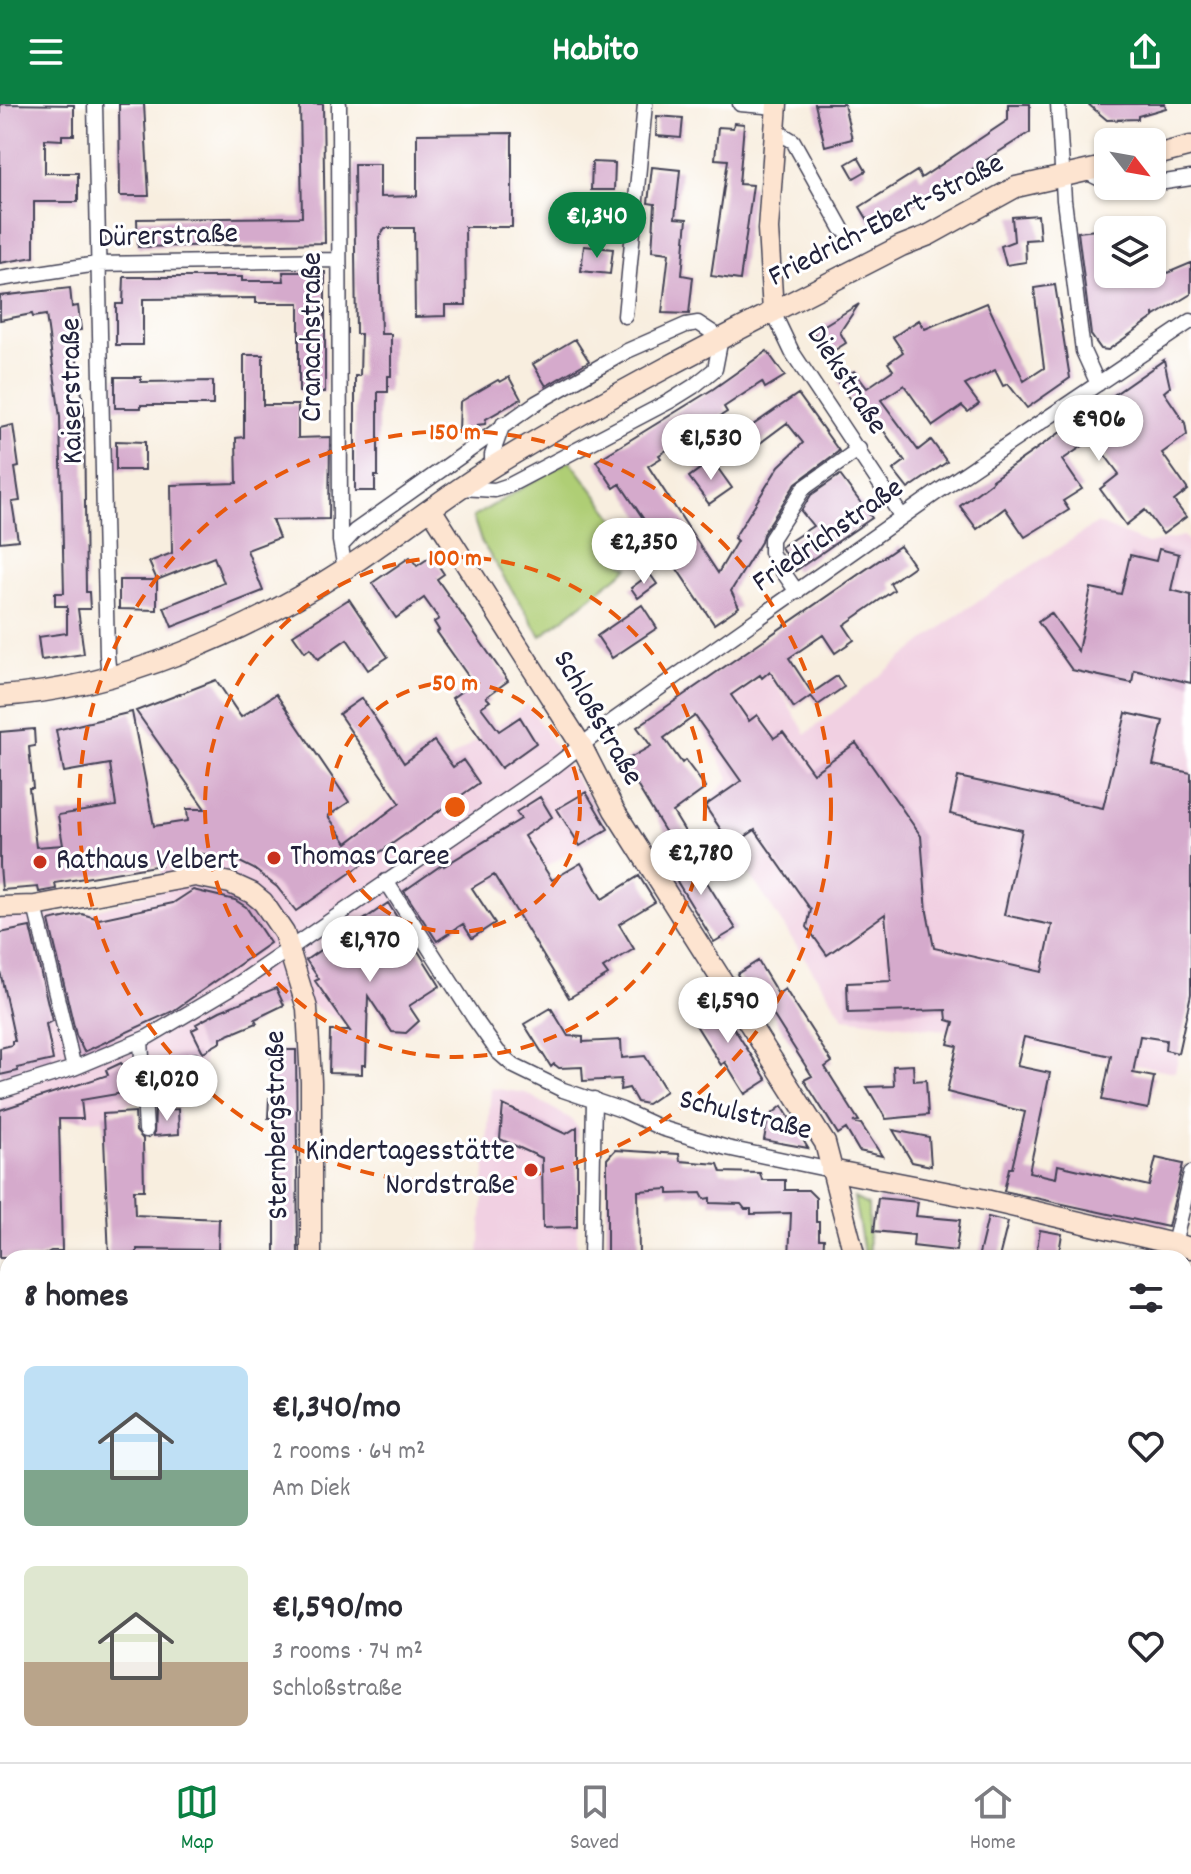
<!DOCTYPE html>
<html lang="en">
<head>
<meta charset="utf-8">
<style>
  body { margin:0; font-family:Dekko,sans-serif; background:#f7f7f7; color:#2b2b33; height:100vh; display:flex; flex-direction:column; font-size:30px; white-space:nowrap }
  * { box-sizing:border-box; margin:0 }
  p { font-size:26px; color:#7c7c81 }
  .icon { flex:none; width:44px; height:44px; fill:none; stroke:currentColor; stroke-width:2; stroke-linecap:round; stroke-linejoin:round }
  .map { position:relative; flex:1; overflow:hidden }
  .side { position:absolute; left:0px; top:1146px; width:1192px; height:512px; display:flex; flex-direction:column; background:#fff; border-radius:24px 24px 0 0; box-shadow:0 2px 6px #0004 }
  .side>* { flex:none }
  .needle { width:52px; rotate:121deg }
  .fabs { position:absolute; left:1094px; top:24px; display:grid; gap:16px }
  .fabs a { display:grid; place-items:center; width:72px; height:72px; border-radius:12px; background:#fff; box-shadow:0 2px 6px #0004; font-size:40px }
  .price { position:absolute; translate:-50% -68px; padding:0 18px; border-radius:28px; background:#fff; color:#222; font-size:26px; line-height:52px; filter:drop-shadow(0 2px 4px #0008) }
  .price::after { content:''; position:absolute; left:50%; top:48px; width:24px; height:18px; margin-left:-12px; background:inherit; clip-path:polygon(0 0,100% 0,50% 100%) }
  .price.on { background:#0b8043; color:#fff }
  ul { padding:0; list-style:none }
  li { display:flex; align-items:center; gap:24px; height:200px; padding:0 24px }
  li span { display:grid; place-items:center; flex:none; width:224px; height:160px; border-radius:12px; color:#555 }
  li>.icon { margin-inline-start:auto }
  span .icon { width:96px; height:96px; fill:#fffc; stroke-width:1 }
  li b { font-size:34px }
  h2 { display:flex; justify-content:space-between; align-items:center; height:96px; padding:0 24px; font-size:34px }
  header { display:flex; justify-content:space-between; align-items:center; height:104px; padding:0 24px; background:#0b8043; color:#fff; font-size:36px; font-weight:700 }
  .dock { display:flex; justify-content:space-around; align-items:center; height:112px; border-top:2px solid #e1e1e2; background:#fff; font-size:22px; color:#7c7c81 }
  .dock a { display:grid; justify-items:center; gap:4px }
  .dock .on { color:#0b8043 }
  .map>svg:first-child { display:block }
  .built { fill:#f1d0e2 }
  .green { fill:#afce75; stroke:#687858; stroke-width:2 }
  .building { fill:#d5aacc }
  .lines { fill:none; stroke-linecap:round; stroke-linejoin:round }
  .street-casing { stroke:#424154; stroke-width:17 }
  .secondary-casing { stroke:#424154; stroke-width:23 }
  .street { stroke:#fff; stroke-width:14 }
  .secondary { stroke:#fde4d0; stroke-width:20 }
  .ring { fill:none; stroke:#e8590c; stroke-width:4; stroke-dasharray:14 10 }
  .poi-dot { fill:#c8321e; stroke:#fff; stroke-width:3 }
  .labels { text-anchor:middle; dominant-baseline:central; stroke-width:6; stroke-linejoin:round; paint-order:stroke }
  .street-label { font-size:30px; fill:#22223b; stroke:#fff }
  .poi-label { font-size:30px; fill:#22223b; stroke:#fff; text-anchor:start }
  .centre { fill:#e8590c; stroke:#fff; stroke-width:4 }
  .ring-label { font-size:24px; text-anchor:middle; font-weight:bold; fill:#e8590c; stroke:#fff; stroke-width:6; stroke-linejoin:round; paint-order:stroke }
</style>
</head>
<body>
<header><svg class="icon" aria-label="menu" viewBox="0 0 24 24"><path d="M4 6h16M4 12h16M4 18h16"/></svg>Habito<svg class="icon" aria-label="share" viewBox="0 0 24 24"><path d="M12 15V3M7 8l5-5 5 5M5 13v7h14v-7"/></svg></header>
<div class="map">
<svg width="1191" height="1658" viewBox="0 0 1191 1658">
  <rect width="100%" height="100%" fill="#fff"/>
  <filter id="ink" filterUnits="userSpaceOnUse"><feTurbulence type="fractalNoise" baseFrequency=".0125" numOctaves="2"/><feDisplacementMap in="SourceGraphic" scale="16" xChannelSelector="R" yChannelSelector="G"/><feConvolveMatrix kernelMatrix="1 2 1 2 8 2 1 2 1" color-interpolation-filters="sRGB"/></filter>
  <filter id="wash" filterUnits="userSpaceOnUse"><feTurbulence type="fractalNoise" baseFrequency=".006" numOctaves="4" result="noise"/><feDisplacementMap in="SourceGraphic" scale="32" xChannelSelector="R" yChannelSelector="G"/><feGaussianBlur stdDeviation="1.8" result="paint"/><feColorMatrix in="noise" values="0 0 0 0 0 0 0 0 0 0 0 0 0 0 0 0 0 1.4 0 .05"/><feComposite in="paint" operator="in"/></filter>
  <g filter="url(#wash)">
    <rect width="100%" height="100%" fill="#f8eedf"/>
    <path class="built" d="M1097,419L1147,440L1184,432L1191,441V890L1175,968L951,927L844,914L705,702L729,674L702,622L707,608L769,568L806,630L957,511Z
      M528,600L608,725L544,764L419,802L403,822L348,859L346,919L299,895L263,911L257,919L232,929L203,947L204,988L130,999L103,1011L102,1016L60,1015L58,1043L0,1092V813L83,810L161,786V761L154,722L174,718L185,717L188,721L301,764L431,668Z
      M491,984L526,989L571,1015L577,1023V1150H479Z"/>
    <path class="green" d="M570,356L634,440L623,449L626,454L622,460L629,463L541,532L481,437L473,413Z
      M854,1094L868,1101L869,1154H865Z
      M8,1556V1650H35L37,1655L0,1658V1598L2,1590L0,1559Z"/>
    <g id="blocks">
      <path class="building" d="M0,0L74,1V31H62V36L45,35V69H78V98H34V153L0,159Z
        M119,0H144L149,92H120Z
        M300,0H323L325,139L138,143L137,115L302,113Z
        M815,0H844L852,35L825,42Z
        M1008,0H1030V28L911,104L909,100L872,123L860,103L917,67L921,74L1008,16Z
        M1088,0H1165L1166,4L1138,12V15L1107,16Z
        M657,12L683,14L681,34L656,32Z
        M734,19L744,20L739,80L753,81L740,176L711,172L728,56L715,55L718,23L733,24Z
        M512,29V123H465L466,201H445V212L415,213L414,124H385L379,133L381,230H391V272H388V288H378V372H375V387H355V272H360L361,230H356L354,60H380V93L417,92V30Z
        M858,53L866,67L854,74L846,60Z
        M592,58L615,59L614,86H591Z
        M652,63L680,66L675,114L687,115L682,171L693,173L689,210L662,209L669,149L652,147L655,100L648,99Z
        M1038,111L1040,135L1025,136L1026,158L1006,161L1001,142L1014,137L1012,113Z
        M1106,125L1108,170H1165L1191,159V190L1155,212L1153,209L1154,213L1108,246L1101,245L1091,231L1078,128Z
        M584,142L613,145L610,170L581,167Z
        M283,168H325V288H299V199H256V194L143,195V241H116V200H123L124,173H242V177H284Z
        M1055,181L1070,274L1027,304L1008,280L1003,282L995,266L965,281L979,300L968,308L962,302L933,322L904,281L881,296L918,346L931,336L947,358L908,385L893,366L905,357L869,306L861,311L838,278L854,267L867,284L893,266L888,259L903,248L893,233L919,216L925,225L987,199L1024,277L1044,264L1034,184Z
        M70,184L72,203L78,202L81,226L73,227L84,306L86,488H89L90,505H78L84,550L41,556L38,533L67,529V502H55V489H64L60,313L46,211L33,213L32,210L0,216V192Z
        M859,200L840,228L846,239L827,251L813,228Z
        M575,235L589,257L546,282L533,260Z
        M767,247L785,272L765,284L762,278L724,303L727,308L659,351L661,354L648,362L718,469L737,437L734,434L779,362L803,339L787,319L748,348L737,332L798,290L839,347L796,379L763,430L761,438L731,487L739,503L714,520L620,380L614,384L596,357L713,285Z
        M244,251H263V301H298V334L330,333L329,415L272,416L279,434L247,446L263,487L172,523L164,503L224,479L214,453L157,476L149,458L172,449L171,381L237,379L236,334L244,333Z
        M1164,256L1170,283L1164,288L1185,319L1187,331L1162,349L1188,386L1174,397L1186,413L1163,430L1145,406L1126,421L1100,385L1119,370L1093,335L1062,356L1082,385L1063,397L1069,406L1025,433L1005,404L977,425L960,402L993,377L992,376Z
        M115,273H141V278L213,277V301H141V304H115Z
        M509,273L521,295L486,315L485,320L477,321V326L459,327L460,298L498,276L500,278Z
        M13,321L19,363L15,364L20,397L12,398L18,436L0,438V324Z
        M116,337L145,338V366H116Z
        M712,356L732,384L709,400L689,373Z
        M840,371L872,414L795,467L781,443L813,422L801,407L811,391Z
        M900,442L914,462L890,479L894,486L844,521L854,536L835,549L823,531L789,554L812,589L837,572L844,583L818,601L811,592L794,604L770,567L762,574L760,571L731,591L749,617L757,611L774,634L783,628L813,669L856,639L921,732L927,808L934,844L1042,868L1052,821L1004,811L1022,726L950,710L958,673L1103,704L1126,609L1163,617L1153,661L1191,669V890L1178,949L1165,946L1166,936L1140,932L1133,969L1154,973L1148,1005L1102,996L1111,952L1024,933L1017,962L1050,969L1029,1068L1056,1074L1058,1061L1149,1082L1156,1054L1183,1060L1168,1123L1004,1087L1009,1064H1012L1025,1008L947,988L957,942L948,940L954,918L947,916L946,906L848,909L847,879L891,877L885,810L827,851L807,823L811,806L755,726L732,742L705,702L741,677L695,612L664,634L682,659L685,656L706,684L673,708L695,744L680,752L623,658L651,642L637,623Z
        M1159,445L1179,450L1171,486L1191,491V579L1134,566L1132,579L1072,566L1038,518L1051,509L1078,547L1091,484L1121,490L1130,451L1156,457Z
        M432,452L444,470L437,475L508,577L486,593L490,597L481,603L499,627L520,613L536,639L501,664L452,594L473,579L437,528L439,526L434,518L439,515L424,494L396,514L372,479L410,453L417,462Z
        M650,470L657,480L638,494L631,484Z
        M119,476H157V506L119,505Z
        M349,495L388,553L368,566L347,535L318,555L310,544L305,548L293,531Z
        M642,501L657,524L612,554L597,532Z
        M216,576L241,613L276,590L349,698L328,712L347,739L400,699L339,610L362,594L404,659L434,637L453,663L463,656L479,679L296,807L277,783L254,765L234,755L198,749L159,754L161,761L55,779L56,785L39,788L38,783L2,786L0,762V628L34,625L35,642L29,643L33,684H29L36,743L63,741L58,711L116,702L110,660L64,668L56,626L132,608L154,722L188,717L187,705H205L136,607Z
        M586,688L608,725L580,742L557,705Z
        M540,693L552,713L524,732L552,776L581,759L602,795L639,772L655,798L619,820L634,845L603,864L608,871L569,894L494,771L472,784L495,819L472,834L463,820L437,837L404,787L443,760L444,762L521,715L516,708Z
        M688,748L736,825L714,838L667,761Z
        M193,786L235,796L246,803L270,839L173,907L84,948L76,931L49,817L82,810L99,815L173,799Z
        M388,799L440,882L409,902L419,917L406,929L392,928L368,892L366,961H362V970L329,969L330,927H350L315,877L319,875L306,856Z
        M30,823L52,917L46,920L53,956L17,964L18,967L0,971V944L12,941V937H15L0,867V829Z
        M758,857L778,890L785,885L819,938L832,958L825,963L859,1017L853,1018L861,1020L882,1052L859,1047L846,1025L838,1030L804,976L812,972L765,898L757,903L737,870Z
        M276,884L284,901L255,915L257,919L221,934V938L203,948L192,926L198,923L196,920L220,907Z
        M714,893L767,976L745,990L725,958L721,961L689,910Z
        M551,904L568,932L583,933V938L621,936L622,954L645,952L666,987L647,1000L637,998L629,984L620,986L621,975L583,977L582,963L559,964L554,960L551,963L524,920Z
        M271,946H296L298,1154H275V1014H268L269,994H272Z
        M197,949L204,988L189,991L186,978L160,982L156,956Z
        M121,959L128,967L129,988L81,996L83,1015H59L62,1147H51L38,1154H0V1006L108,971L106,966Z
        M913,961L914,977L926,976L928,1011L886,1015L867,983L894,982L893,962Z
        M503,1001L566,1030L577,1023V1123L543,1124L542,1054L500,1035Z
        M782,1002L808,1044L764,1036L768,1013Z
        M178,1005L179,1030L154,1032L155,1007Z
        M135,1008L136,1027L143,1035L144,1086H134L135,1111L219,1115L218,1146L137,1145V1149L109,1154L103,1010Z
        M893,1026L929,1033L931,1062L912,1058Z
        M615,1046L679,1050L680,1057L718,1060L721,1068L760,1069L762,1076H785V1086H808L816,1094V1118H819V1135H824L823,1154H789L791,1109L751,1110V1105H745L741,1100L710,1099V1094L704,1095L701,1089L668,1090V1085L638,1087L639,1154H607V1055Z
        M878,1094L918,1098L916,1112L960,1116L956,1147L913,1142L914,1131L874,1127Z
        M988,1113L1008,1118L999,1154H978Z
        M1040,1126L1062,1130L1058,1154L1036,1150Z"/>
    </g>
  </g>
  <g filter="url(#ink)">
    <use href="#blocks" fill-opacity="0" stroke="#424154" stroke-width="2"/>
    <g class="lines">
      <g class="street-casing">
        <path id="street" d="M95,0L107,551L109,573
          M339,0L340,437L345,465
          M740,0L776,3
          M1058,0L1064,96L1083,247L1098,280
          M775,26L793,37L842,125
          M1084,67L1108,79
          M1152,80L1191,74
          M0,175L97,160L339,156
          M773,208L792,248L902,413
          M625,212L645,0
          M492,363V351L503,320
          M341,442L355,427L536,299L627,247L686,221L698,219L721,234L715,265L694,282L670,297L510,381L495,386L461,384
          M797,488L775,456L771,448V435L804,384L859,345
          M386,777L474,914L498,948L514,962L563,986L622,1006L661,1024L727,1044L831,1066
          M35,802L74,964
          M141,936L146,1026
          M0,987L74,964L148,933L241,878L551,665L614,616L936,389L1191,217
          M1174,1140L1191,1069
          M591,1154L594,995
          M0,1397H8
          M0,1466L8,1492
          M1184,1484L1191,1480
          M56,1650L58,1658
          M595,1650V1658"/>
      </g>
      <g class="secondary-casing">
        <path id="secondary" d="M1152,52L1191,42
          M773,208L768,125L777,0
          M431,405L581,641L614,706L825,1039L855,1154
          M0,592C119,585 249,527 348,463C397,431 442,394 492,363C624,282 763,213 901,142L929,131L1016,83L1108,62
          M0,803L35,802L195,772L230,779L252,789L263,798L284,829L307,904L311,978V1154
          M831,1066L981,1095L1191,1144
          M312,1650V1658
          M860,1658L861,1650"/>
      </g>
      <use href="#street" class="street"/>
      <use href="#secondary" class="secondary"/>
    </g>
  </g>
  <g class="ring">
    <circle cx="455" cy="703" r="125"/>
    <circle cx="455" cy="703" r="250"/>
    <circle cx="455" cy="703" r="376"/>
  </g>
  <g class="poi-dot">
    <circle cx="274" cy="754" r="8"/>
    <circle cx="40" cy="758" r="8"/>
    <circle cx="531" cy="1066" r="8"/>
  </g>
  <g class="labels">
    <g class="street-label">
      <text transform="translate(887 118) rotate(-27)">Friedrich-Ebert-Straße</text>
      <text transform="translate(168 134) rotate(-2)">Dürerstraße</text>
      <text transform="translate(314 233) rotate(-90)">Cranachstraße</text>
      <text transform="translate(845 277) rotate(57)">Diekstraße</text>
      <text transform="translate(74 287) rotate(-91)">Kaiserstraße</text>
      <text transform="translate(829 433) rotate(-35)">Friedrichstraße</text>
      <text transform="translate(596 615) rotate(60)">Schloßstraße</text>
      <text transform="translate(745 1013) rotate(14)">Schulstraße</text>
      <text transform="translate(279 1021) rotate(-91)">Sternbergstraße</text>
    </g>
    <g class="poi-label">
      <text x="290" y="754">Thomas Caree</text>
      <text x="56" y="758">Rathaus Velbert</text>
      <text x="515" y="1049" text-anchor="end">Kindertagesstätte<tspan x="515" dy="34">Nordstraße</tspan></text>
    </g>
  </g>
  <circle cx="455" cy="703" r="12" class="centre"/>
  <g class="ring-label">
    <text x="455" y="335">150 m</text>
    <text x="455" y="461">100 m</text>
    <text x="455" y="586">50 m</text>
  </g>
</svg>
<div class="fabs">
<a><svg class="needle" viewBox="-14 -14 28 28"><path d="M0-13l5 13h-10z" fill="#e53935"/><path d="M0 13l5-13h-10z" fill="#7c7c81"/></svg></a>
<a><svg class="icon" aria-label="layers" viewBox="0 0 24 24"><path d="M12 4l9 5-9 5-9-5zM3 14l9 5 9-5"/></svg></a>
</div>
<b class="price on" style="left:597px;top:156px">€1,340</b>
<b class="price" style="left:1099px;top:359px">€906</b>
<b class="price" style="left:711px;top:378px">€1,530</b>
<b class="price" style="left:644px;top:482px">€2,350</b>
<b class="price" style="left:701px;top:793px">€2,780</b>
<b class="price" style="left:370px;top:880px">€1,970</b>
<b class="price" style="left:728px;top:941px">€1,590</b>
<b class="price" style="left:167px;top:1019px">€1,020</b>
<section class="side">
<h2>8 homes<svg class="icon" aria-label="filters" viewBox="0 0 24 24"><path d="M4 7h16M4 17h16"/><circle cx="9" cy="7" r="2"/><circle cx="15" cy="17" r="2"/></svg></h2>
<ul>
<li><span style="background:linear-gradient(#bfe0f5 65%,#7fa58c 0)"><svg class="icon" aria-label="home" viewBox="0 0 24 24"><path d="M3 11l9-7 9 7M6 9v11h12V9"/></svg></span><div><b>€1,340/mo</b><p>2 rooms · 64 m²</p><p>Am Diek</p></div><svg class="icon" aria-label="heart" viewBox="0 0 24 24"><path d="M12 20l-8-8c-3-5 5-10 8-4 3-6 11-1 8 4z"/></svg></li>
<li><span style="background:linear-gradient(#dfe7d0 60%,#b9a48a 0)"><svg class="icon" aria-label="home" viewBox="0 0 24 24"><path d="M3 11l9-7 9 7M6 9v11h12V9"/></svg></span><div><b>€1,590/mo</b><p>3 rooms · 74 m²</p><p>Schloßstraße</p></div><svg class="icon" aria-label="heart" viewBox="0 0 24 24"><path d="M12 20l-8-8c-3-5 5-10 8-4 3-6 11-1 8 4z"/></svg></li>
</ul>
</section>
</div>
<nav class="dock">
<a class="on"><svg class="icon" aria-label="map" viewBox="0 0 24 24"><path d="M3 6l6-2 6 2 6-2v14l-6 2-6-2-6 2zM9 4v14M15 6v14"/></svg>Map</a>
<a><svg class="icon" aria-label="saved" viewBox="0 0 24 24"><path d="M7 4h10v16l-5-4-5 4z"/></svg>Saved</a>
<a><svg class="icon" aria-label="home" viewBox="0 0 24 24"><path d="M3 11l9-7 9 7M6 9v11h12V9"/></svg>Home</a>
</nav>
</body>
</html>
